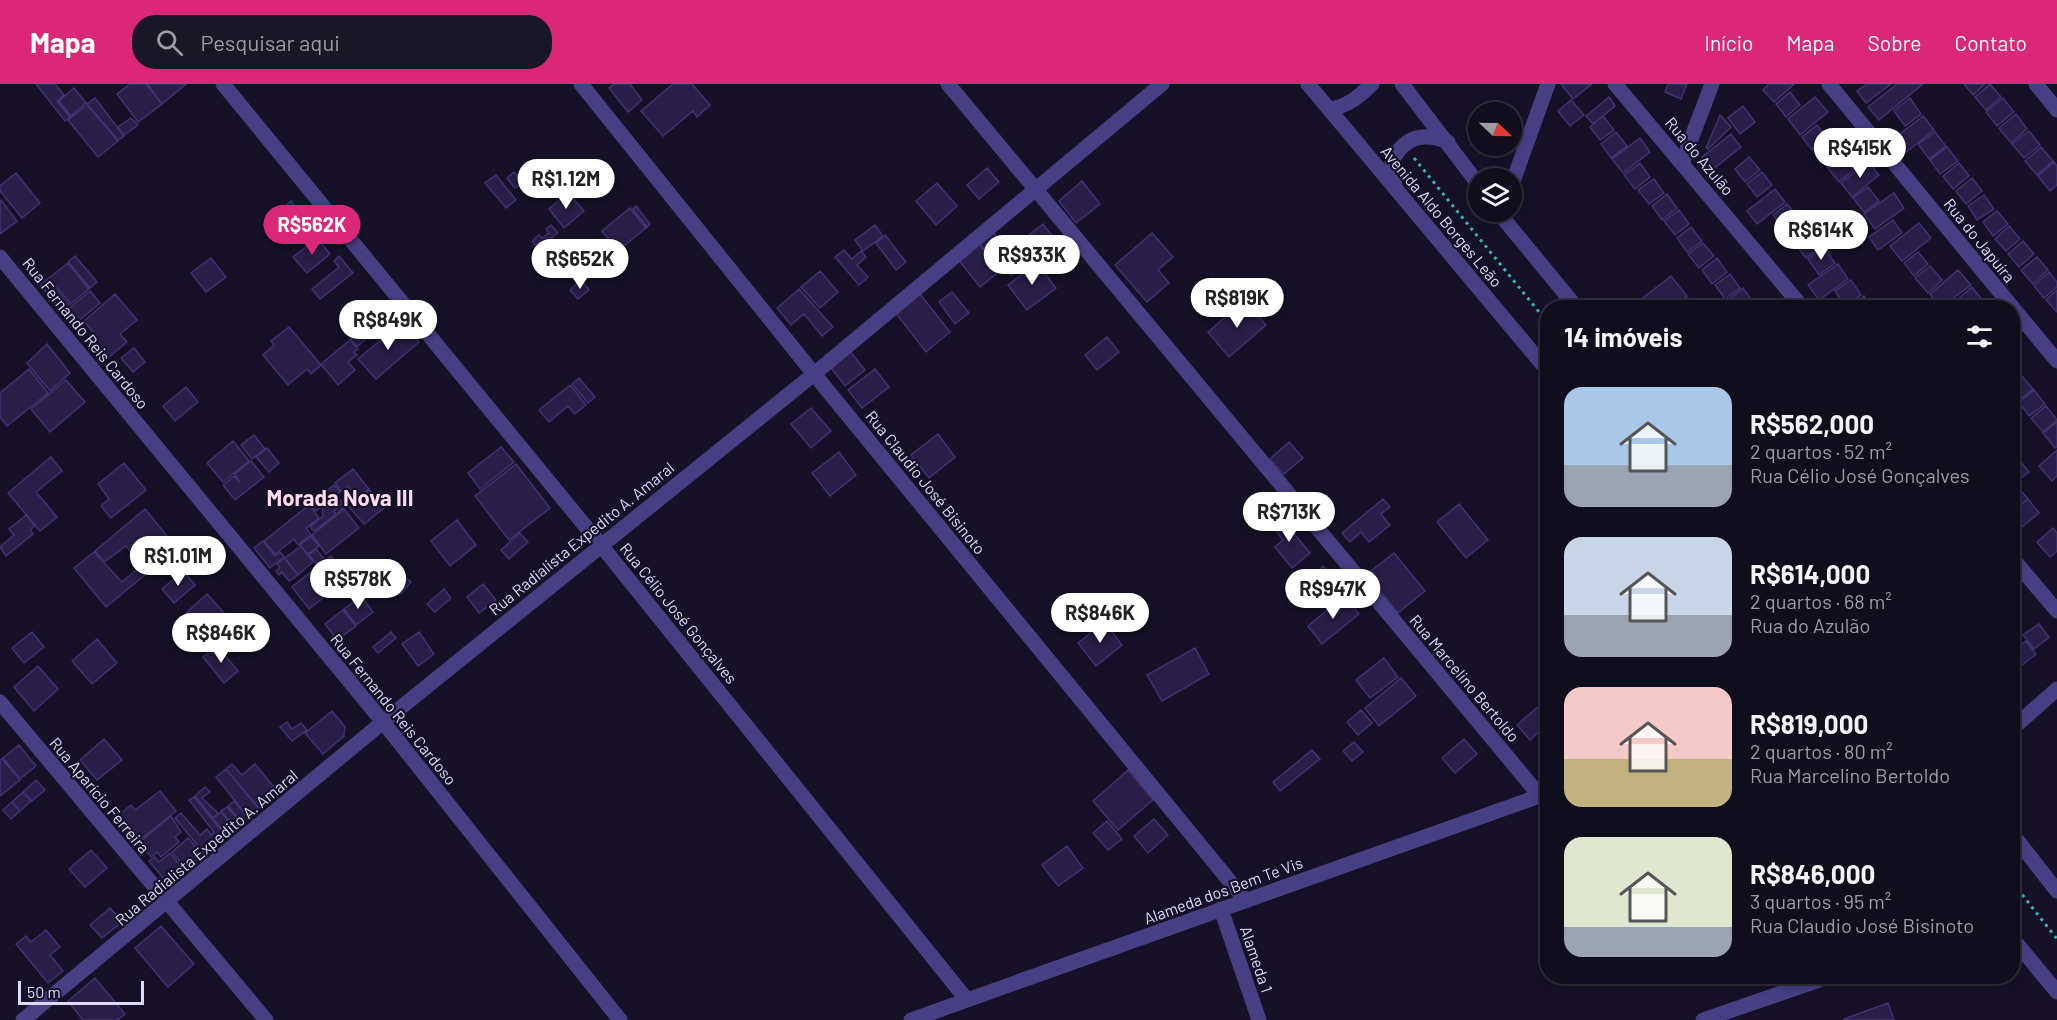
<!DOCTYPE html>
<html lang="pt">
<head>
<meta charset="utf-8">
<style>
  body { margin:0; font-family:Barlow,sans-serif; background:#191626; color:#f1f3f6; height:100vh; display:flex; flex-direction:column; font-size:22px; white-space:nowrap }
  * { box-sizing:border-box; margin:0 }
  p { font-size:20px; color:#9c9ca4 }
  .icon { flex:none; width:33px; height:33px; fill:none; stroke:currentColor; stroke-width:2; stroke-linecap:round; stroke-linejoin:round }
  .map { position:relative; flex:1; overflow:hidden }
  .drawer { position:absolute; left:1540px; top:216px; width:480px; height:684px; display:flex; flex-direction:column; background:#100d1d; border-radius:24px; box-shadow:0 3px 9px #0003,0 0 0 2px #302d3b }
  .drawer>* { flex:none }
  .needle { width:39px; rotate:112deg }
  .buttons { position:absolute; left:1468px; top:18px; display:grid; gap:12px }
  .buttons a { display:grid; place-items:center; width:54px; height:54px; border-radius:50%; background:#100d1d; box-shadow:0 3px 9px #0003,0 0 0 2px #302d3b; font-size:30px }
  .scale { position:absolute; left:18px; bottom:15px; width:126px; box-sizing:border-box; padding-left:6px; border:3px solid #dfd9fd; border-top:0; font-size:16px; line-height:21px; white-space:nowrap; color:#dfd9fd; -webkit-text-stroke:4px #161127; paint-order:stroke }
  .price { position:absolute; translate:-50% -51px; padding:0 14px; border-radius:21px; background:#fff; color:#222; font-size:20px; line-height:39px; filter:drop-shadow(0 2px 3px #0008) }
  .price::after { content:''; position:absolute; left:50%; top:36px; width:18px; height:14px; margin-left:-9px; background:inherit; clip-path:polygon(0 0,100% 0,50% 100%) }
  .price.selected { background:#db2777; color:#fff }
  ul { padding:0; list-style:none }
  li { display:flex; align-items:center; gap:18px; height:150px; padding:0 24px }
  li span { display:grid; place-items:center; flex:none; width:168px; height:120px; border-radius:18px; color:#555 }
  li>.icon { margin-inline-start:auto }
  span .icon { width:72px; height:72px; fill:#fffc; stroke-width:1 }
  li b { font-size:26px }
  h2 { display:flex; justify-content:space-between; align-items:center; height:72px; padding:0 24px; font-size:26px }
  header { display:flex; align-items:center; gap:36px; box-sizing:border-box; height:84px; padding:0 30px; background:#db2777; color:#fff }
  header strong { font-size:28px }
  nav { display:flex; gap:33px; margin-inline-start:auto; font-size:21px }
  .search { width:420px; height:54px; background:#191626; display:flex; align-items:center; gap:15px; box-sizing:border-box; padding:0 21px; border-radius:24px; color:#9c9ca4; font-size:22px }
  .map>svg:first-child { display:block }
  .building { fill:#291e47; stroke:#423172; stroke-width:1.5 }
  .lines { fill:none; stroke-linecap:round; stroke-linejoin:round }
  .path { stroke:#36b4b4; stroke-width:3; stroke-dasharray:3 4.5; stroke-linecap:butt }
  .minor { stroke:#463f84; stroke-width:15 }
  .tertiary { stroke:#463f84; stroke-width:15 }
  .labels { text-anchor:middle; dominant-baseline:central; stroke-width:4.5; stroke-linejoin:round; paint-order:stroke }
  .street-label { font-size:16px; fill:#dfd9fd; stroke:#161127 }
  .district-label { font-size:22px; font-weight:bold; fill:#fddbef; stroke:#161127 }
</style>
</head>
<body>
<header>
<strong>Mapa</strong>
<div class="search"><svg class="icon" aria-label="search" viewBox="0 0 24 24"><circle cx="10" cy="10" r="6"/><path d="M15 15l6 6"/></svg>Pesquisar aqui</div>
<nav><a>Início</a><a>Mapa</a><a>Sobre</a><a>Contato</a></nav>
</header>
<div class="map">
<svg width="2057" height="936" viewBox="0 0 2057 936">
  <rect width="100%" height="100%" fill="#161127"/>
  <path class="building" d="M36,0H55L64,11L57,17L70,33L65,37Z
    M130,0H146L162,20L138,38L117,10Z
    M147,0H186L162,20Z
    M614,0H630L642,16L628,28L609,4Z
    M673,0H692L710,21L697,33L693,27L663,52L641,27Z
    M1561,0H1592L1573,15Z
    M1668,0H1687L1681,15L1665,8Z
    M1769,0H1794L1774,18L1763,6Z
    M1867,0H1891L1866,19L1857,7Z
    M1897,0H1923L1879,36L1868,23Z
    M1964,0H1985L1973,11Z
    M1990,0L2001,13L1986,26L1975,13Z
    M74,4L86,19L71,32L59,17Z
    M1790,8L1800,21L1786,33L1776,20Z
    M1609,13L1615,22L1593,40L1586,32Z
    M1815,13L1828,28L1800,51L1788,35Z
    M95,14L124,52L118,56L87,20Z
    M1910,14L1921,30L1905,42L1894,27Z
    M2003,14L2014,28L1997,42L1986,28Z
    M1571,16L1584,31L1570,42L1558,27Z
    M87,21L118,57L98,73L68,36Z
    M1743,22L1755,38L1740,50L1728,34Z
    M2016,30L2027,45L2011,59L1999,44Z
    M1720,31L1731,43L1708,65L1706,64Z
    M1603,32L1614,46L1600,56L1590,43Z
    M1923,32L1934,46L1904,70L1893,55Z
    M131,34L138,41L124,51L118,43Z
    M1817,41L1827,54L1812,66L1802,53Z
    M2029,47L2040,61L2024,74L2012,60Z
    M1616,48L1627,62L1611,74L1601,60Z
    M1935,48L1946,62L1929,75L1918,60Z
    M1731,50L1741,63L1712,86L1702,73Z
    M1640,54L1650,68L1623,89L1612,75Z
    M1828,56L1840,69L1825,81L1814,68Z
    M1947,63L1958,77L1940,90L1930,76Z
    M2041,63L2053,77L2037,91L2025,77Z
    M1841,71L1854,86L1839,98L1827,83Z
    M1749,73L1760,86L1745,98L1735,85Z
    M1868,77L1879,91L1852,113L1841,99Z
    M2054,78L2057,82V101L2050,107L2038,92Z
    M1640,79L1650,93L1635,105L1624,91Z
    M1959,79L1969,92L1953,105L1943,92Z
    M987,84L999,98L979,115L967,101Z
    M514,88L523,98L515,104L507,94Z
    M1762,88L1772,101L1757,113L1747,100Z
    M16,89L40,119L22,134L0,107V102Z
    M496,91L516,116L506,124L485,99Z
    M1972,94L1982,107L1966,120L1956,107Z
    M1654,95L1664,109L1649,120L1638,106Z
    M1082,97L1100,120L1076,139L1059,117Z
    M937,99L957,122L936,141L916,117Z
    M1868,103L1879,117L1864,128L1853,114Z
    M1775,105L1785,118L1757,140L1747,127Z
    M568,108L584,127L564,144L549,125Z
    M1894,109L1904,124L1875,145L1864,130Z
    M1667,110L1677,124L1662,136L1652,122Z
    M1984,111L1994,125L1977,136L1968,122Z
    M1,116L17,137L0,150V117Z
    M291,117L303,132L275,156L263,141Z
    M1787,120L1798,133L1783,144L1773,131Z
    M636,122L650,140L647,143L633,125Z
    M630,124L646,144L618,167L602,147Z
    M1679,126L1689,140L1675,151L1664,137Z
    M1997,127L2008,140L1993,152L1983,138Z
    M1799,134L1809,147L1794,159L1784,146Z
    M1893,136L1902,149L1878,166L1869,153Z
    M1919,139L1931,154L1902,177L1890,162Z
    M1043,140L1056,157L1011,192L998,175Z
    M551,141L558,149L538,165L532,157L539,151L542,154L549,149L546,145Z
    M875,141L883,152L863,167L855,156Z
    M2009,142L2020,155L2006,167L1995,155Z
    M1691,143L1702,157L1687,168L1677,154Z
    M991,145L1004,163L991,173L977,156Z
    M1152,149L1173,173L1158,186L1169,199L1147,218L1115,181Z
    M1810,149L1815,155L1823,149L1829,157L1806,174L1795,160Z
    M885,151L906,178L896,186L876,159Z
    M317,154L330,170L307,189L293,173Z
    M2023,157L2034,170L2019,183L2008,170Z
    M978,159L1000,187L980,203L958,175Z
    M1703,159L1714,172L1699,184L1688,170Z
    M1824,164L1835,179L1819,191L1808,175Z
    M844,166L852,175L861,167L866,173L857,181L868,193L859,201L835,173Z
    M1918,168L1928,180L1914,192L1904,179Z
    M75,172L97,198L90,204L68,178Z
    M339,172L353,189L320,215L312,205L339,183L334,177Z
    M2037,173L2048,186L2033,200L2021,186Z
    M211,174L226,193L206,208L191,189Z
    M1717,174L1727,188L1712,200L1702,186Z
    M68,179L89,205L71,220L49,194Z
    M1037,179L1056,204L1027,226L1008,201Z
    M1838,180L1848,195L1819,216L1808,201Z
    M1930,182L1942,196L1928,209L1915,194Z
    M1958,186L1971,201L1940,224L1930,210Z
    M820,187L838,208L820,224L801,203Z
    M2049,188L2057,198V203L2044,214L2034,202Z
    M1730,190L1740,204L1725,215L1715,201Z
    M1671,192L1687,212L1671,224H1630Z
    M47,195L69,221L62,227L40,201Z
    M581,196L589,206L578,215L570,206Z
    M1851,196L1861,211L1845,222L1835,207Z
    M1972,203L1983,217L1975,224H1947Z
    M1743,204L1753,218L1746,224H1734L1728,216Z
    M799,205L833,243L822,252L804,230L791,241L777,224Z
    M2057,206V228L2046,216Z
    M90,207L100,219L75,240L65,228Z
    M952,208L969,229L955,240L939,218Z
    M919,209L950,248L926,268L895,228Z
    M115,210L137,236L120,250L127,258L108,274L102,268L98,272L89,260L97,253L84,237Z
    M1864,212L1872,224H1849Z
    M1688,214L1696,224H1676Z
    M1245,216L1266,241L1229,273L1208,248Z
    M384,227L392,236L370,255L363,246Z
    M397,242L403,249L408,245L419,258L376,295L358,275Z
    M289,243L321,281L311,290L307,285L288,301L263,271L274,261L271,257Z
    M362,245L368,253L357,263L351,255Z
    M1107,253L1119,268L1097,286L1085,271Z
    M350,256L358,265L354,268L357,271L348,278L355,286L338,301L321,280Z
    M47,260L70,289L50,307L27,279Z
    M134,264L145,278L133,288L121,274Z
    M848,265L865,286L845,302L828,280Z
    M29,285L48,309L7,342L0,333V309Z
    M875,285L889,303L862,324L848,306Z
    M2021,291L2033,305L2018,317L2013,310V299Z
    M579,294L595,313L588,319L572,300Z
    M66,296L85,318L50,348L31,325Z
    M570,301L586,321L575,330L568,322L549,338L539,326Z
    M186,303L198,318L175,337L163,322Z
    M2034,306L2045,320L2029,332L2019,318Z
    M2046,322L2057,336L2043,348L2031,334Z
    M811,324L831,347L811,364L791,340Z
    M2057,338V363L2055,364L2043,349Z
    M938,350L955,373L929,394L911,371Z
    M254,351L265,365L252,375L241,361Z
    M233,357L249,377L223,398L207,379Z
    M1289,358L1303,374L1284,390L1270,375Z
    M501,363L514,378L480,405L468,389Z
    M267,364L279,379L269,388L256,373Z
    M2057,366V392L2052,397L2039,382Z
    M839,368L856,391L830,412L812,389Z
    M2015,371L2029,388L2013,401V373Z
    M51,373L62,387L36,408L57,433L40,447L8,409Z
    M251,377L264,393L235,416L223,401L234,392L240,399L235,390Z
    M124,379L146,406L111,434L101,422L109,415L98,400Z
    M516,380L550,424L509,456L475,412Z
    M353,385L369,405L337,429L356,412L348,402L341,407L335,399Z
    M2015,400L2028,415L2013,428V401Z
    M334,401L340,408L316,427L310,420Z
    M347,405L352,411L334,427L336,430L314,447L310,443L323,432L322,425L335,414L339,418L348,411L345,407Z
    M370,406L384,424L364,440L349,423Z
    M1383,415L1390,423L1381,430L1390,441L1369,458L1361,448L1350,458L1342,449Z
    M2028,415L2039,429L2022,443L2013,432V428Z
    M1459,420L1488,456L1466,474L1437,438Z
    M309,421L319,434L306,444L311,451L298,461L294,455L275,470L264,457Z
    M145,425L172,458L143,482L126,462L104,478L95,467Z
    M344,425L359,444L326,470L312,451Z
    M26,431L35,442L30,446L33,450L6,472L0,463L14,451L9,445Z
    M1279,431L1310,469L1292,484L1275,463L1283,456L1270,439Z
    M457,436L476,461L450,482L431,457Z
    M2053,444L2057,449V467L2050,473L2037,458Z
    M520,449L528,458L509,475L501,466Z
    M311,452L319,462L308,470L300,461Z
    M263,457L275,472L280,468L284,473L270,484L254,464Z
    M301,462L313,478L298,491L285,474Z
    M316,465L325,476L318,481L309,471Z
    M94,468L122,498L140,483L146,490L106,523L74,484Z
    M1394,469L1425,507L1398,529L1367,490Z
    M331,472L348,494L309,525L292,503Z
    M284,474L298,491L289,497L282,488L279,491L276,487L280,484L277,480Z
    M1323,482L1342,503L1326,517L1308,496Z
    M183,487L195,501L174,519L162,505Z
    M403,492L411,498L401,510L394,504Z
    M483,500L496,516L479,529L467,513Z
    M444,505L451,514L435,528L427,520Z
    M207,510L224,529L203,548L186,529Z
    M361,512L373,528L356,541L344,525Z
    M1344,512L1359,530L1322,560L1308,542Z
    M343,526L356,542L337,556L325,540Z
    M1105,538L1122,561L1096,582L1078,559Z
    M2039,540L2049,553L2034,565L2023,551Z
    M32,548L44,563L24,579L12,564Z
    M391,548L396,554L378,569L373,563Z
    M419,548L434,570L418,582L402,560Z
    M97,555L117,579L92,600L72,577Z
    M2026,557L2036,570L2021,582L2013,571V566Z
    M217,562L238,587L224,599L203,573Z
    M1195,564L1209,590L1162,617L1147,591Z
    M1384,574L1398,593L1370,614L1356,596Z
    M38,582L58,605L34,627L14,603Z
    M1401,594L1416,612L1379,642L1365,624Z
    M1539,622L1548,633V640L1530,656L1517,641Z
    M1361,626L1372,639L1358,651L1347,638Z
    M332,627L345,643L344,652L323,670L305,649Z
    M287,638L292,645L301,639L307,646L292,657L280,643Z
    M104,655L122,676L97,696L80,676Z
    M1464,655L1477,670L1455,689L1442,674Z
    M1354,658L1363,668L1352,677L1343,667Z
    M19,661L36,682L20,695L3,674Z
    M1312,666L1320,675L1280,707L1273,698Z
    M2,675L20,696L0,712V676Z
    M232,680L242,691L255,680L278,708L259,724L226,685Z
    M226,685L258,724L248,733L216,693Z
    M1128,686L1153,716L1118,746L1093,717Z
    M36,696L45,706L32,717L23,708Z
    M205,703L210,708L202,714L218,729L213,734L195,712Z
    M160,707L176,727L135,760L114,735L131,721L135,726Z
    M23,708L31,717L20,727L12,718Z
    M194,713L226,752L204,769L175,734L181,729L200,751L207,745L211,751L214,748L189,716Z
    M234,717L248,734L242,738L228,722Z
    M12,718L20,727L11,735L3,726Z
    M227,723L241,739L236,744L221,727Z
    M221,728L235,745L227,751L213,735Z
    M171,732L181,748L175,753L179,758L161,773L157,768L151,773L141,761L144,759L142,756Z
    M1154,735L1168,751L1148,769L1134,752Z
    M1107,737L1122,755L1108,766L1093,749Z
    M188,754L203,771L186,785L172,768Z
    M1067,762L1083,784L1058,802L1042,781Z
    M91,766L107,784L85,803L69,785Z
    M170,769L184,786L168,800L149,777L155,773L159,778Z
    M110,824L122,838L102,854L90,841Z
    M161,842L194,880L168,903L135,864Z
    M46,846L60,863L50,871L63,887L48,899L16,860L26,852L31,858Z
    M95,894L125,930L117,936H83L68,917Z
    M1888,919L1894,936H1844V935Z"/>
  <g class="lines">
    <path class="path" d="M1414,74L1548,239
      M2013,799L2057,855"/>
    <path class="minor" d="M223,0L600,460L967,916
      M581,0L814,290L1246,817
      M948,0L1540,712
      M1615,0L1803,224
      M1829,0L2013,224
      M2036,0L2057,26
      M1682,79L1712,0
      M1512,100L1548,0
      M0,173L383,638L620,936
      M2013,224L2057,277
      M2013,475L2057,527
      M0,618L266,936
      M2013,644L2057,605
      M1221,825L1259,936
      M23,936L383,638L814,290L1162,0
      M911,936L1548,709
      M1703,936L1831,892"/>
    <path class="tertiary" d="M1308,0L1548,287
      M1402,0L1479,101
      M1329,25C1347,23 1360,12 1372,0
      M1395,104L1392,77C1405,52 1424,48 1448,58
      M1498,128L1577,224
      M2013,751L2057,807
      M2013,855L2057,908"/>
  </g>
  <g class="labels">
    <g class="street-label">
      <text transform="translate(1700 72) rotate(50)">Rua do Azulão</text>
      <text transform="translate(1442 132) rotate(50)">Avenida Aldo Borges Leão</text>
      <text transform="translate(1980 156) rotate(51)">Rua do Japuíra</text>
      <text transform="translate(86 249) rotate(51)">Rua Fernando Reis Cardoso</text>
      <text transform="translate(926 398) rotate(51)">Rua Claudio José Bisinoto</text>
      <text transform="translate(581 454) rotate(-39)">Rua Radialista Expedito A. Amaral</text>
      <text transform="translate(679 529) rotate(51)">Rua Célio José Gonçalves</text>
      <text transform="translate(1465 594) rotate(50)">Rua Marcelino Bertoldo</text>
      <text transform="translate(394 625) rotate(51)">Rua Fernando Reis Cardoso</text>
      <text transform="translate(100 711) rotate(50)">Rua Aparício Ferreira</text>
      <text transform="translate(206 763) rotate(-40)">Rua Radialista Expedito A. Amaral</text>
      <text transform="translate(1223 806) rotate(-20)">Alameda dos Bem Te Vis</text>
      <text transform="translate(1257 875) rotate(71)">Alameda 1</text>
    </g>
    <g class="district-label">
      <text x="340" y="413">Morada Nova III</text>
    </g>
  </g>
</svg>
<div class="buttons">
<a><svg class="needle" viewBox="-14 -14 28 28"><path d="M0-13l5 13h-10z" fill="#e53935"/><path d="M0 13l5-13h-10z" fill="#9c9ca4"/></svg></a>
<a><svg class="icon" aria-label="layers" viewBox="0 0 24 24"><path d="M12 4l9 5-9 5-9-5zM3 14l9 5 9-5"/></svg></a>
</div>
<div class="scale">50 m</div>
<b class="price" style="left:1860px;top:95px">R$415K</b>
<b class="price" style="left:566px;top:126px">R$1.12M</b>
<b class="price selected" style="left:312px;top:172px">R$562K</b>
<b class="price" style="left:1821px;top:177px">R$614K</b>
<b class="price" style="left:1032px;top:202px">R$933K</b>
<b class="price" style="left:580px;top:206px">R$652K</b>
<b class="price" style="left:1237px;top:245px">R$819K</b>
<b class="price" style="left:388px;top:267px">R$849K</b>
<b class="price" style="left:1289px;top:459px">R$713K</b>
<b class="price" style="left:178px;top:503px">R$1.01M</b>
<b class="price" style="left:358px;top:526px">R$578K</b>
<b class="price" style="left:1333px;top:536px">R$947K</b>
<b class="price" style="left:1100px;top:560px">R$846K</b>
<b class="price" style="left:221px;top:580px">R$846K</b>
<section class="drawer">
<h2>14 imóveis<svg class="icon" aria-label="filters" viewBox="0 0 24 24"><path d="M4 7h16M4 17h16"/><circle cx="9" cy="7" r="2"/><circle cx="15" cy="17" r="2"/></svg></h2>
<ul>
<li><span style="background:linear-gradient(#a9c7e8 65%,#9aa5b1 0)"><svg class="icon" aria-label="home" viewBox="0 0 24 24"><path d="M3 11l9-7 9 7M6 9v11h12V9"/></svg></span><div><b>R$562,000</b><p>2 quartos · 52 m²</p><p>Rua Célio José Gonçalves</p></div></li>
<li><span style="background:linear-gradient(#c9d6e8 65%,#9aa5b1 0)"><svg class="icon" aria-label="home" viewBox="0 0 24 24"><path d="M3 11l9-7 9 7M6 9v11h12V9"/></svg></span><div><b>R$614,000</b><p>2 quartos · 68 m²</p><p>Rua do Azulão</p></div></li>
<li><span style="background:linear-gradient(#f6c9c9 60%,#c2b280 0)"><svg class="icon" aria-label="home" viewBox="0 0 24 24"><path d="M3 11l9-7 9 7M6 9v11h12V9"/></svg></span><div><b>R$819,000</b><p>2 quartos · 80 m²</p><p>Rua Marcelino Bertoldo</p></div></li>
<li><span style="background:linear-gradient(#dfe7d0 75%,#9aa5b1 0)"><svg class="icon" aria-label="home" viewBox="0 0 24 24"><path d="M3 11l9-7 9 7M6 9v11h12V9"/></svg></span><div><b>R$846,000</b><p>3 quartos · 95 m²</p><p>Rua Claudio José Bisinoto</p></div></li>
</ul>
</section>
</div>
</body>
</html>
